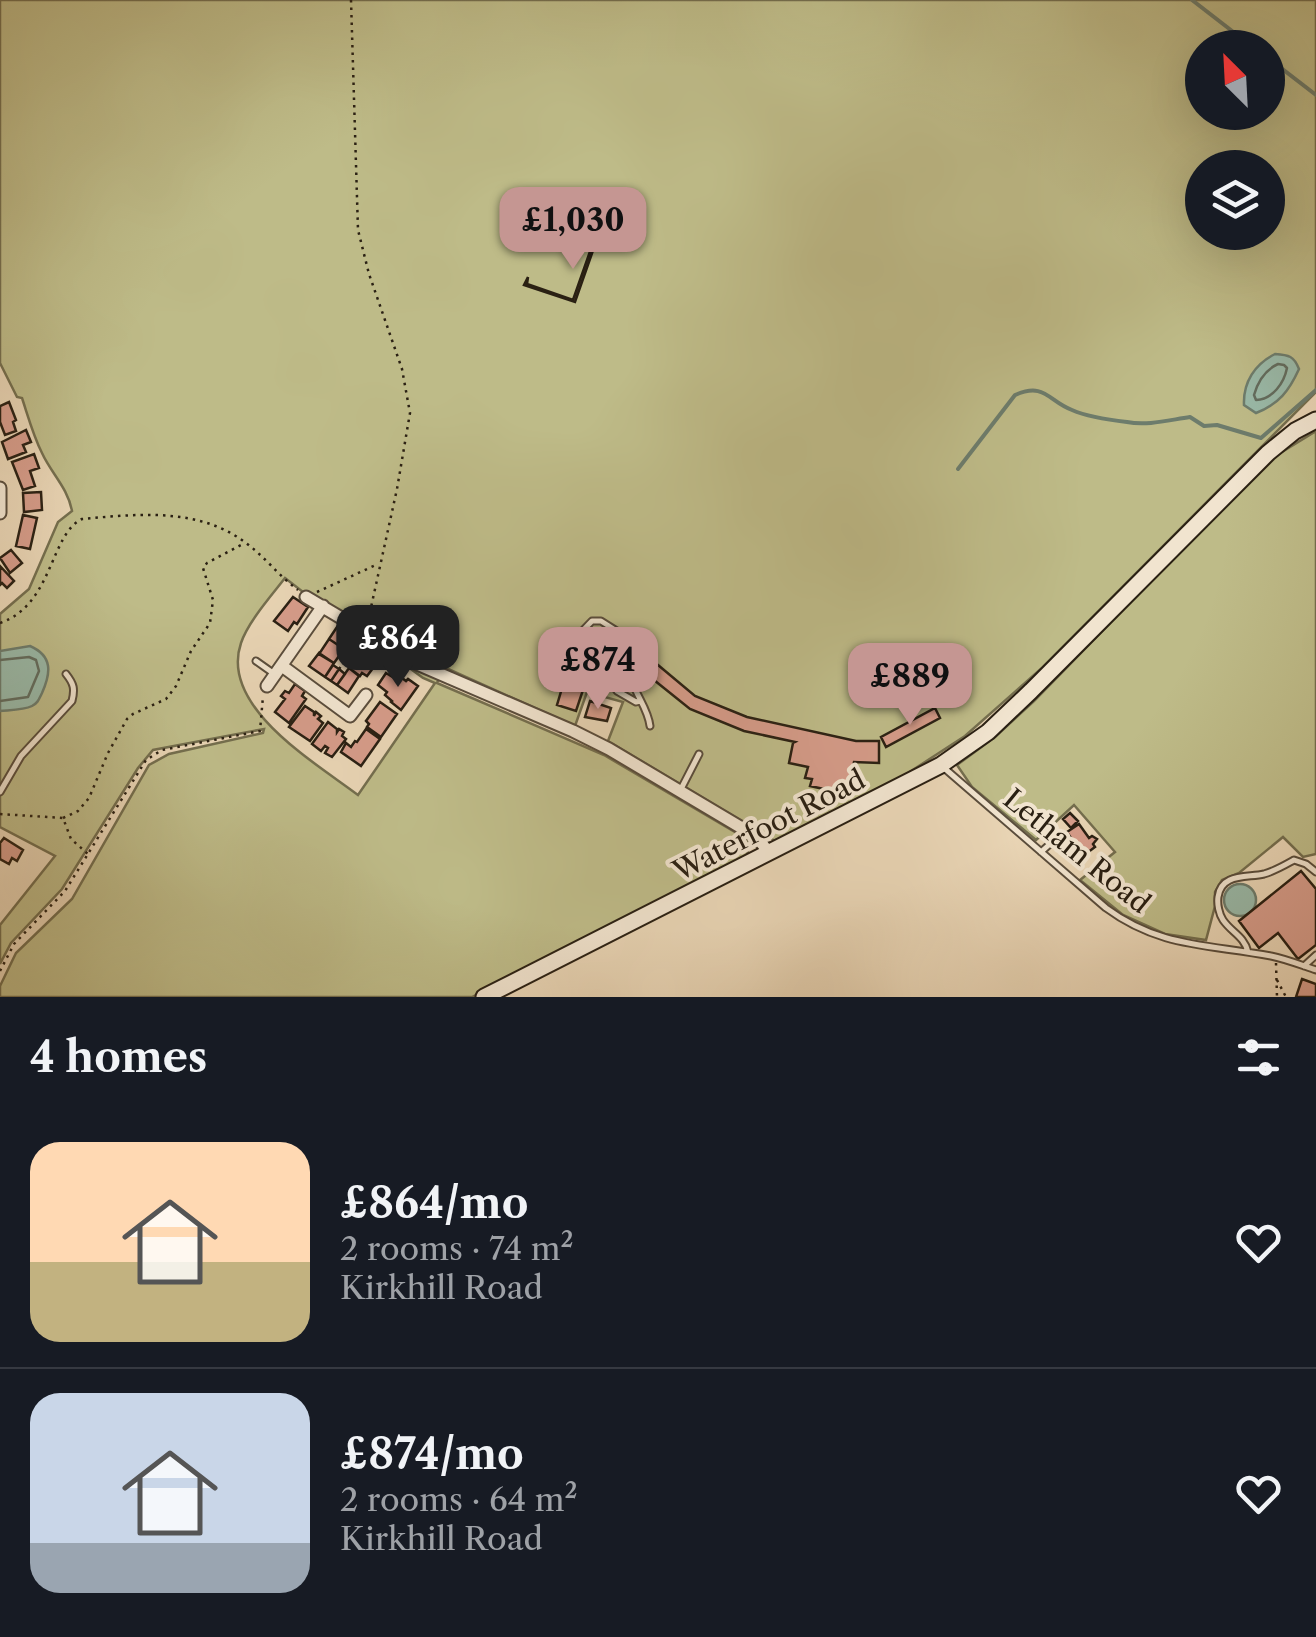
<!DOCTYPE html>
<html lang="en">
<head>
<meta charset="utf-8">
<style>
  body { margin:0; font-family:"Libre Caslon Text",serif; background:#242831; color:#f1f3f6; height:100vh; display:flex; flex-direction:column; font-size:38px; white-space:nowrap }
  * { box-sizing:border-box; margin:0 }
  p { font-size:32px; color:#9ea1a6 }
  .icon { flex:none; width:55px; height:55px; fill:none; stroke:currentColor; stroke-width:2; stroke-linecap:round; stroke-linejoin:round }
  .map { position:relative; height:997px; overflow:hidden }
  .side { display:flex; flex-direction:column; background:#171b24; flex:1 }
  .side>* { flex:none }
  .needle { width:65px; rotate:336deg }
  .buttons { position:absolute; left:1185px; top:30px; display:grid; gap:20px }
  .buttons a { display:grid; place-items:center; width:100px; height:100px; border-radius:50%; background:#171b24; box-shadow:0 10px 40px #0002; font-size:50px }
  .price { position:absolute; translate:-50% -85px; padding:0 22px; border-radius:20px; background:#c59692; color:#111; font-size:32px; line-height:65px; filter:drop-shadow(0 2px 5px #0008) }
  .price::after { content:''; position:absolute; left:50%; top:60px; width:30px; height:22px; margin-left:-15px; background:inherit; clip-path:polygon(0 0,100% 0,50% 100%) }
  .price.active { background:#222; color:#fff }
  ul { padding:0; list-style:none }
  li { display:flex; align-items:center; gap:30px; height:250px; padding:0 30px }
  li+li { border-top:2px solid #363941 }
  li span { display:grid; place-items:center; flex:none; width:280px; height:200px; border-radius:30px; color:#555 }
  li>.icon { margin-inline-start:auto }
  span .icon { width:120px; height:120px; fill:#fffc; stroke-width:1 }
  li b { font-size:42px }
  h2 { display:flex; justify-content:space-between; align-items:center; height:120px; padding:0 30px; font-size:42px }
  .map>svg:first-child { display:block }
  .green { fill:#bebb88; stroke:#746e4e; stroke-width:2.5; fill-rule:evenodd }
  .water { fill:#99b9a8; stroke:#6d7c6c; stroke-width:2.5 }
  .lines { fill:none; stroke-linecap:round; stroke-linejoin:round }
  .shore { stroke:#626c5e; stroke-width:2.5 }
  .stream { stroke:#6d7c6c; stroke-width:4 }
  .building { fill:#d69c8a; stroke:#2a2013; stroke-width:2.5 }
  .lane-casing { stroke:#5a4d3c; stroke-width:9 }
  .street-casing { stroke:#5a4d3c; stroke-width:15 }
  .secondary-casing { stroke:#2a2013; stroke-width:19 }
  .path { stroke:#2a2013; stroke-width:2.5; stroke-dasharray:2.5 5; stroke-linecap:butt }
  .lane { stroke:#f1e4cf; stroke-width:5 }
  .street { stroke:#f1e4cf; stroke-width:11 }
  .secondary { stroke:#f1e4cf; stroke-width:15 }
  .labels { text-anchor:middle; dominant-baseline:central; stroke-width:8; stroke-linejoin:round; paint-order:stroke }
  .street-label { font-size:28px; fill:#2a2013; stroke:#f1e4cf }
</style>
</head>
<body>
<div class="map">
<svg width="1316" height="997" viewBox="0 0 1316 997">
  <rect width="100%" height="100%" fill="#e9d5b5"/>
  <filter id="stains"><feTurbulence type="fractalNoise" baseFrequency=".002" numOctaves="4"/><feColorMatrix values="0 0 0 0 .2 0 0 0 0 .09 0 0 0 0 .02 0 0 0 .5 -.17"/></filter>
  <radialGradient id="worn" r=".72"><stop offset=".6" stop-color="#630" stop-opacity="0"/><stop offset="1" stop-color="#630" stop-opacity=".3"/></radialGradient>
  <path class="green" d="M0,0H1316V392L1043,667L965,736L905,775L780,844L608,741L623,702L587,692L575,726L395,645L372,630L366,641L285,578C271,596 248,622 241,643C219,707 316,763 358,795L435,683L423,678L408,667L439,678L437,683L604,755L745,838L750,844L746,857L472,997H0V986L16,953L72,899L149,765L169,754L263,733L264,729L153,750L138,768L62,889L11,943L0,964V925L55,856L0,827V614L29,589L58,522L72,511C68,488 51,473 42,453C33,435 28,416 22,398L17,397L0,363ZM1202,48H1268V112H1202ZM1202,168H1268V232H1202Z
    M1316,431V854L1303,857L1283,837L1239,873L1222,880L1215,892V906L1206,940L1165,934L1123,915L1080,880L1115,852L1074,805L1036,840L972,787L957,765L995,737L1034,701L1269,460Z"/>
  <path class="water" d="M1275,354C1289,355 1294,356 1299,369C1289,391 1279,404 1256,413L1244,405C1243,382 1255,364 1275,354Z
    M30,646C53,656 51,673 42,693C39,699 38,703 32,706C24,710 10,710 0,711V651Z
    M1224 900a16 16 0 1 1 32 0a16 16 0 1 1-32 0Z"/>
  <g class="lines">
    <path class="shore" d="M1278,364L1284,365L1287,368C1284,383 1273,399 1256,400L1254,395C1258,381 1265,370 1278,364Z
      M0,660L29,657L36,660L39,671L28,697L0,701"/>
    <path class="stream" d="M1192,0L1254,48
      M1268,58L1316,95
      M958,469L1015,395C1045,382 1048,401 1072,410C1088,417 1109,420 1127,422C1147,426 1169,420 1190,417L1204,426L1217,425L1261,438L1316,390"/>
  </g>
  <path class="building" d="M585,234L597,239L575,302L524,285L528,277L527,284L573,300L594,240L586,237L584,244L582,243Z
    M9,402L16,420L13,422L16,431L5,435L0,422V406Z
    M26,430L31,442L23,445L26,452L8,459L2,442Z
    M34,454L39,468L30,471L35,486L23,490L12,462Z
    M41,492L42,510L24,512L23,493Z
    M23,515L37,518L30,549L16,546Z
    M11,550L22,563L10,573L0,558Z
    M0,566L14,581L7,588L2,583L0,585Z
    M293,597L308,607L297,624L294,622L288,631L274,621Z
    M339,624L354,634L344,649L329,639Z
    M329,639L344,649L334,663L319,654Z
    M364,646L375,654L371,661L376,664L367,676L362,673L360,676L349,668Z
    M319,653L334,663L325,677L309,666Z
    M574,660L585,664L583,670L589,672L576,711L557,705L569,665L573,667Z
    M333,665L339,669L331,681L325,677Z
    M658,665L695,696L747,717L856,741H879V763L854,762L847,794L810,786L812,779L805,778L808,767L789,763L793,743L795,742L744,731L690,709L649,676Z
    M349,668L359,676L348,693L337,685Z
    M339,669L345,674L337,685L331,681Z
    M386,673L399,681L402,678L406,681L408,679L418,686L401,710L391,702L392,701L385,695L387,692L378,685Z
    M295,684L305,691L302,696L306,699L289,723L275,712L285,699L281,696L285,691L289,693Z
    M590,701L611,708L607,721L585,717Z
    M380,702L397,714L381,737L367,727L369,724L366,721Z
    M305,706L314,712V716L316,712L321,716L318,719L323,723L310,741L289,727Z
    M935,708L940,718L886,747L881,737Z
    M328,722L337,729V732L339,729L344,732L342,736L346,739L332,757L325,753L328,748L325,746L321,751L312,744Z
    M366,729L380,739L361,766L341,752L346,743L351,747L355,741L357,742Z
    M1070,813L1078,821L1071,828L1063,819Z
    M1079,824L1089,838L1092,836L1097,839L1093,844L1095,847L1079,859L1070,847L1075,844L1067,832Z
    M4,838L23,850L17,861L12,858L9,864L0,859V843Z
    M1301,871L1316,889V945L1298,959L1278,933L1259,948L1239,921Z
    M1302,979L1316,984V997H1296Z"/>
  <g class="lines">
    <g class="lane-casing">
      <path id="lane" d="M256,661L273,673
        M640,701L636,702L617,691L602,670L590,660L566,655V648L592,621H601L620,633C624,649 627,665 632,681C637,697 648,709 650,726
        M943,767L1106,908C1160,948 1208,944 1271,956C1286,959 1301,965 1316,970
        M681,789L699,754
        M0,792L21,756L72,701C75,689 74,684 66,674
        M1041,852L1061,834
        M1248,952C1244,936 1232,933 1223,920C1219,914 1217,904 1218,897C1221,873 1247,878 1264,874C1275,871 1285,865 1294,860L1306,864L1316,872
        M1304,966L1316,955"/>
    </g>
    <g class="street-casing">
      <path id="street" d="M0,488V513
        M306,597L365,632L394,654L573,731L609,749L757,837L769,853
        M282,666L350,716L366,695
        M267,686L323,606"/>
    </g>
    <g class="secondary-casing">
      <path id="secondary" d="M484,997L941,765L988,732L1031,691L1268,453L1295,431L1316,420"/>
    </g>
    <path class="path" d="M351,0L358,230L369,274L402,369L410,413L397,489L368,621
      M317,592L378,564
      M0,623C53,605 50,534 82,519C137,514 199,507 246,543C265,557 279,576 298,590
      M339,669L359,642
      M0,814L63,818L71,839L88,854
      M63,818L78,811L89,798L108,753L127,719L133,714L166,699L176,686L191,651L210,623L213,600L203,568L207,563L243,544
      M1276,963L1277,997
      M0,971L14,944L65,891L146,760L162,750L260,731L263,696
      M1277,980L1286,997"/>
    <use href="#lane" class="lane"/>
    <use href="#street" class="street"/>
    <use href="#secondary" class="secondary"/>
  </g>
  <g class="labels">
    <g class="street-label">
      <text transform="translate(769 825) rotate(-27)">Waterfoot Road</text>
      <text transform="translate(1077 851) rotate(39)">Letham Road</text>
    </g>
  </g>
  <rect width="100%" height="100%" filter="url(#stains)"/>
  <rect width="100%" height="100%" fill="url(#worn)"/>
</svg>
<div class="buttons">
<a><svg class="needle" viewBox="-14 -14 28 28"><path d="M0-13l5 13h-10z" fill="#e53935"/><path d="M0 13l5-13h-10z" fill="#9ea1a6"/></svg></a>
<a><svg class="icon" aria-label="layers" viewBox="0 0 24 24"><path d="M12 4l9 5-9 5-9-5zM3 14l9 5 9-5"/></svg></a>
</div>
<b class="price" style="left:573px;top:272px">£1,030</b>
<b class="price active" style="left:398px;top:690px">£864</b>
<b class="price" style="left:598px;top:712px">£874</b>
<b class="price" style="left:910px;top:728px">£889</b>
</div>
<section class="side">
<h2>4 homes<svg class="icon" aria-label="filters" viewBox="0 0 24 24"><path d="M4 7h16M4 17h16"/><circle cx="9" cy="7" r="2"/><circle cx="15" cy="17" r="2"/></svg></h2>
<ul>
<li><span style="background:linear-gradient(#ffd9b3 60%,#c2b280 0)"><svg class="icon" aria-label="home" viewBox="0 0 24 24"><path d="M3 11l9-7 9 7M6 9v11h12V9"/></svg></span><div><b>£864/mo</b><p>2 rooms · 74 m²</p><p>Kirkhill Road</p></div><svg class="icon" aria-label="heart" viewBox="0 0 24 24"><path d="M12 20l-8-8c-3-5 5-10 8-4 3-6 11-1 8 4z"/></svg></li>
<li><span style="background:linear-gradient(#c9d6e8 75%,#9aa5b1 0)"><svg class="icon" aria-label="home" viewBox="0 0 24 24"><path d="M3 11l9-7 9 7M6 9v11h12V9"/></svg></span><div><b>£874/mo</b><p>2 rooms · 64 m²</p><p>Kirkhill Road</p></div><svg class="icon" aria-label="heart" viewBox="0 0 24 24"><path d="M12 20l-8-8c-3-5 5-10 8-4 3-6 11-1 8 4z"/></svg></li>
</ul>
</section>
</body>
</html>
